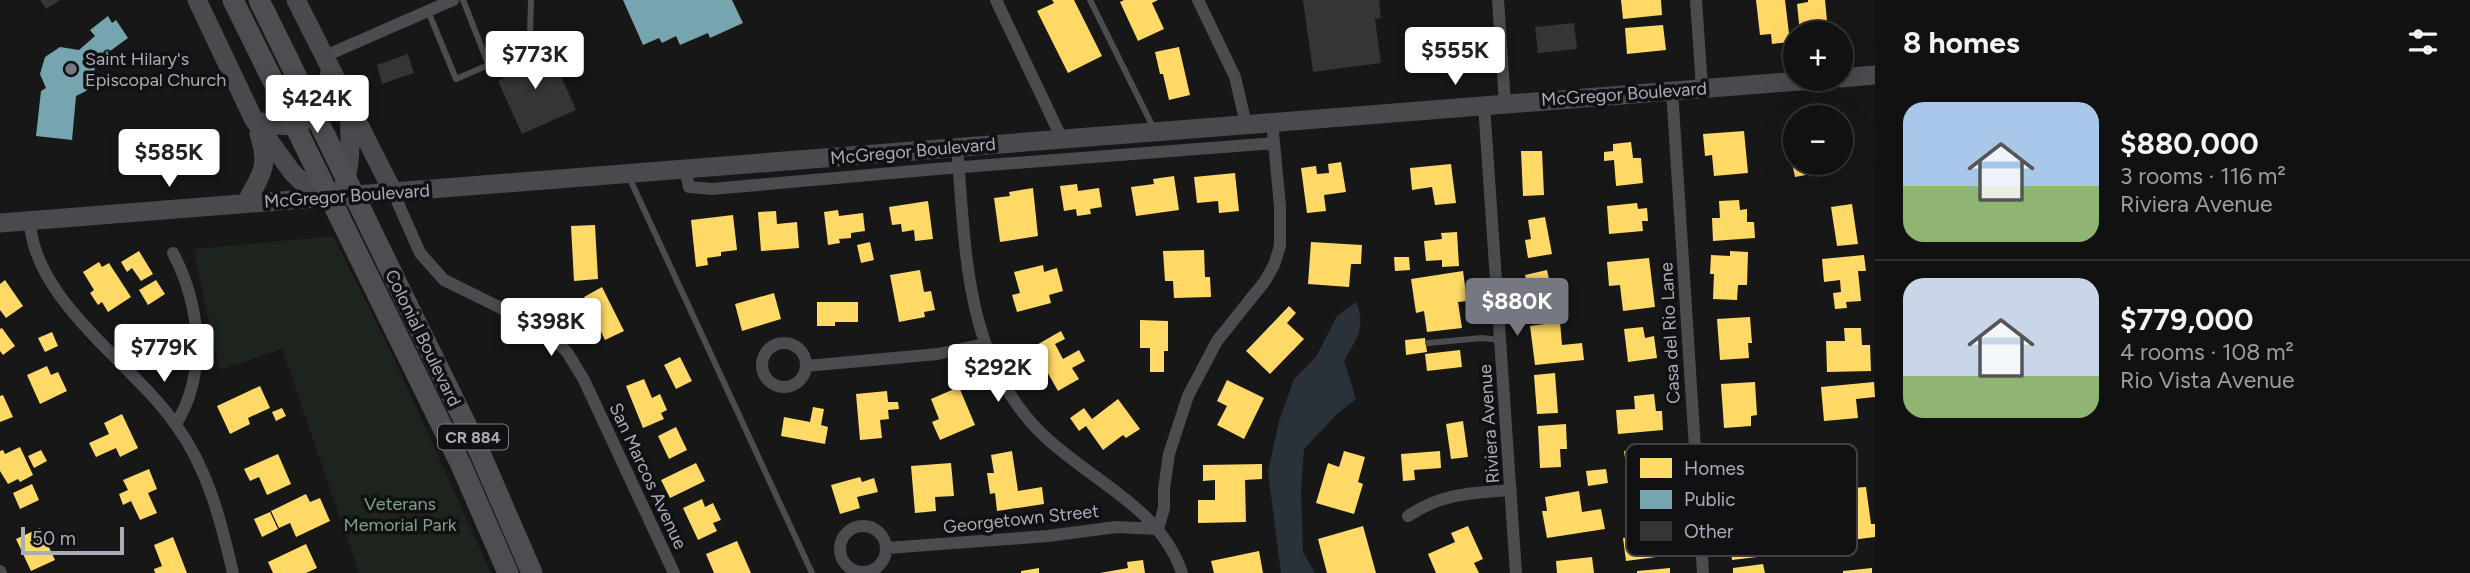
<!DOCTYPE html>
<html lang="en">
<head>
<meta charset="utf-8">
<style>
  body { margin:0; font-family:Figtree,sans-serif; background:#1e1f1f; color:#f1f3f6; height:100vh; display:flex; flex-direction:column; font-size:26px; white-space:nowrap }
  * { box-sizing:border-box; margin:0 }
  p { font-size:23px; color:#9c9d9f }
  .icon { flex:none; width:38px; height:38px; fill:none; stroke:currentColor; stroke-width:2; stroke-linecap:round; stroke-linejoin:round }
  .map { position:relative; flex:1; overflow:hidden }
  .panel { display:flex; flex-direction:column; background:#111; width:595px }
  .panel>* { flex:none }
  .tools { position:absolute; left:1783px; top:21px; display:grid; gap:14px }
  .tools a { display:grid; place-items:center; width:70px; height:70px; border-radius:50%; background:#111; box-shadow:0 7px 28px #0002,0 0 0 2px #303131; font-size:35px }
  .scale { position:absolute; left:21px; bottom:18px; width:103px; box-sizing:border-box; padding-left:7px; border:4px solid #a8adb8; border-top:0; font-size:19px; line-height:24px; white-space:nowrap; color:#a8adb8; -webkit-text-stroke:5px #111113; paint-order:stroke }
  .price { position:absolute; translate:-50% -60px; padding:0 16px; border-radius:7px; background:#fff; color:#222; font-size:23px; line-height:46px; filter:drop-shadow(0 2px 4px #0008) }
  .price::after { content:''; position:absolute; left:50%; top:42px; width:21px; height:16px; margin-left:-10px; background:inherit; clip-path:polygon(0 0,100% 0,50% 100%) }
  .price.on { background:#757880; color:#fff }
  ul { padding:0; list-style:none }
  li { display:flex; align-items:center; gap:21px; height:175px; padding:0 28px }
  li+li { border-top:2px solid #303131 }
  li span { display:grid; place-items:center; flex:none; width:196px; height:140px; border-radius:21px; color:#555 }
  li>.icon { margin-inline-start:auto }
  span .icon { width:84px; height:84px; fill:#fffc; stroke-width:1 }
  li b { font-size:30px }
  h2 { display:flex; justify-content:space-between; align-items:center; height:84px; padding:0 28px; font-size:30px }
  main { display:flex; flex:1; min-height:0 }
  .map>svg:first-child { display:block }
  .green { fill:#1d241e }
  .water { fill:#2a3239 }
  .homes { fill:#ffd966 }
  .public { fill:#76a5af }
  .building { fill:#353536 }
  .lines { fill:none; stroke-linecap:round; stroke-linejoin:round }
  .service { stroke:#4b4c50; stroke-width:6 }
  .minor { stroke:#4b4c50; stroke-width:12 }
  .secondary { stroke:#4a4a4e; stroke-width:19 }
  .trunk { stroke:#4e4e52; stroke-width:21 }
  .trunk-bridge { stroke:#4e4e52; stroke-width:21 }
  .poi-dot { fill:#757880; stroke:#111113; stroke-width:2.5 }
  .labels { text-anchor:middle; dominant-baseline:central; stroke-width:7; stroke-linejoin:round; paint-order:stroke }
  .shield { fill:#111113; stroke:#7b7e86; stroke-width:2 }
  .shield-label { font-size:16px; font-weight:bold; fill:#a8adb8 }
  .poi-label { font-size:18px; fill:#a8adb8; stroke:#111113; text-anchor:start }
  .street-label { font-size:18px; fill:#a8adb8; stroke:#111113 }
  .park-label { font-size:18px; fill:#7fa381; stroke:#111113 }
  .key { fill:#111113; stroke:#3e4045; stroke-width:2 }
  .key-label { font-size:19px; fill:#a8adb8 }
</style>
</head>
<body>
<main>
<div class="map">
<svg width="1875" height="573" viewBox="0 0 1875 573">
  <rect width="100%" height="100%" fill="#171717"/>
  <path class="green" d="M333,236L392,354L491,573H359L282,349L220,370L197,268L195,249Z"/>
  <path class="water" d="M1356,302C1367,327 1356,339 1344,361L1356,399L1338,413L1304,449L1301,490L1303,552L1315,573H1281L1268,472L1279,421L1294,379L1316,357L1337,316Z"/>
  <path class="homes" d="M1052,0H1074L1102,56L1068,73L1037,11L1054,3Z
    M1124,0H1158L1152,3L1164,29L1138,41L1120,2Z
    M1621,0H1661L1662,15L1623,19Z
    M1756,0H1785L1790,42L1772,44L1771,34L1760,35Z
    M1808,0H1825L1828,31L1800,33L1797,4L1808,2Z
    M1663,25L1666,50L1627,54L1625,28Z
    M1179,47L1190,95L1169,100L1163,74H1160L1155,52Z
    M1744,131L1748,173L1714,176L1712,155L1705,156L1703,134Z
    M1631,142L1633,158H1641L1643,183L1616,186L1614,160L1604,161V152L1613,151V144Z
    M1521,151H1542L1544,195L1523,196Z
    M1796,157V163H1825L1827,171L1795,177L1791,158Z
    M1341,162L1346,192L1324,195L1326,211L1307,213L1301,168L1316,166L1317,174L1329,173L1328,164Z
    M1451,164L1456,203L1435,205L1432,187L1412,190L1410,168Z
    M1235,173L1239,211L1219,213L1218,201L1197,203L1194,177Z
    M1174,176L1179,210L1136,216L1131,187L1154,184L1153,179Z
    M1077,184L1078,191L1099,188L1102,207L1090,209L1091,214L1077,216L1076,209L1064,211L1060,186Z
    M1033,188L1038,236L1000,242L994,198L1010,196L1009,192Z
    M1739,200L1740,210L1747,209V222H1754L1755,238L1713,241L1712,218H1720L1719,201Z
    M928,201L933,239L915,241L914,230L902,232L901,224L892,225L889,207Z
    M1637,203L1638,209L1647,208L1648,221H1642L1643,231L1609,234L1607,206Z
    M1852,204L1858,244L1837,246L1831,207Z
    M838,210L839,216L863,213L865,231L851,233V238L839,239L840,243L828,245L824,212Z
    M776,211L777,224L797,222L799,248L761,251L758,212Z
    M733,215L737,250L721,252V256L707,258L708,265L696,267L691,220Z
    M1545,217L1552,254L1528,258L1525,240L1531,239L1528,220Z
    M595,225L598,279L574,281L571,226Z
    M1457,232L1459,266L1442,267V260L1426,261L1424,241L1442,239L1441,233Z
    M870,242L874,260L861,263L857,245Z
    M1311,242L1362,245L1361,264H1351L1349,287L1308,284Z
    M1204,250L1205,277H1210L1211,297L1174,298L1173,281H1165L1163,251Z
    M139,251L153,274L141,281L132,268L127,272L121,262Z
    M1730,251L1748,252L1747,285H1738L1737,300L1713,299L1714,274H1710L1711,255L1730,256Z
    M1864,255L1866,271H1858L1861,301L1846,302L1847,308L1835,309L1833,293L1841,292L1840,280L1824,282L1822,259Z
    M1394,257H1409L1410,270L1395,271Z
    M1649,258L1655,307L1623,311L1620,285L1609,286L1607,262Z
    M99,262L102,267L109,263L131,297L108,312L102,302L98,305L90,293L94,290L83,272Z
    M1043,265L1044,272L1057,268L1063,291L1049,295L1051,303L1017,312L1012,295L1020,293L1014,272Z
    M920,270L924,292L931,291L935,310L924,312L925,317L899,322L890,275Z
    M1547,270L1549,279L1555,278L1559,293L1548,295L1552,310L1534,314L1525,275Z
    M1463,271L1467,301L1458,302L1462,328L1427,332L1424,311L1416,313L1411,279Z
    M5,280L23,306L6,318L0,310V284Z
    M156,280L165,294L148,305L139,290Z
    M602,287L624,331L605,340L584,297Z
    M774,293L781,319L742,331L735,304Z
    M817,302H858V322H835V326H817Z
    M1289,306L1296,313L1287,323L1304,339L1270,374L1246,351Z
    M1750,317L1752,343H1748L1749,358L1720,360L1717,319Z
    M1140,320L1168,321V351H1164V372H1150V348H1140Z
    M1560,322L1562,345L1582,343L1584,360L1535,365L1530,326Z
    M165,325L175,347L149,359L139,338Z
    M1643,327L1645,338L1654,336L1657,358L1628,362L1624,329Z
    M2,328L15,346L3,355L0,351V329Z
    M1844,328H1861L1862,345H1870L1871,371L1827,372L1826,341H1845Z
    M1061,331L1065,339L1055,344L1063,359L1079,350L1085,361L1072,368L1079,379L1058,391L1033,347Z
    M52,332L58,346L45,352L38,338Z
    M1425,338L1427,352L1406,355L1405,340Z
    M1460,350L1462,367L1427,371L1425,354Z
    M680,357L692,381L676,389L664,365Z
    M47,366L51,375L58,372L67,391L40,404L27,375Z
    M1555,373L1558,413L1537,414L1534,375Z
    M644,379L652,398L660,394L667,410L661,413L664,419L643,428L626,386Z
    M1227,380L1264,398L1244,439L1217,425L1227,406L1217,401Z
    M1755,382L1757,415L1751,416V426L1724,428L1721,384Z
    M1874,382L1875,397L1856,399L1858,418L1824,421L1821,387Z
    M260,386L270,408L248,418L250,424L230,434L217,406Z
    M959,387L975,425L940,440L932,422L939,419L931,399Z
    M887,391L888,402H898L899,409L888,410L889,419L880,420L882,438L860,440L856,394Z
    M1654,394L1656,411H1662L1663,430L1618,434L1616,410L1635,409L1634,396Z
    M3,395L13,417L0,422V396Z
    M1118,399L1140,429L1126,438L1123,435L1103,450L1086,426L1079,431L1070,418L1084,408L1092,419Z
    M813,407L824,409L821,425L828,427L825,444L781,436L784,417L810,422Z
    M282,408L286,416L276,421L272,412Z
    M122,414L138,448L120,457L116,448L96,457L89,443L109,434L104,423Z
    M1463,421L1468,457L1451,459L1446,424Z
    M1566,424L1567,449H1560L1561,467L1540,468L1538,426Z
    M676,427L687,450L669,459L658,436Z
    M20,447L33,475L20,482L18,479L8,484L0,471V451L3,450L5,454Z
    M1661,447L1667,497L1642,500L1639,478L1628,479L1624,451Z
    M41,450L47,461L34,468L28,456Z
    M1012,451L1018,491L1042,487L1044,504L997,511L995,493L990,494L987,473H994L991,455Z
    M1344,451L1365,457L1358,482L1363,484L1354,514L1316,503L1328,463L1339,467Z
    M1440,451L1441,468L1414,470L1415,480L1403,481L1401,454Z
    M278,454L291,484L267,495L259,477L250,481L244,469Z
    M696,463L705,481L670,498L661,480Z
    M951,463L954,496L935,497L936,511L915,513L911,466Z
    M1262,464V479L1245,480L1246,522L1198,523V500H1215V480L1203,481V465Z
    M149,469L157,489L148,493L157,513L140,520L131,501L123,505L119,494L128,490L123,480Z
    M1606,469L1608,483L1588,486L1586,471Z
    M860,477L862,482L874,478L878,492L857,497L860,508L840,514L831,485Z
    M1852,481V488L1866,487L1871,524H1875V537L1835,542L1832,522L1845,520L1843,502L1829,504L1826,484Z
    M32,484L39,500L20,509L13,493Z
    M1579,491L1582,512L1601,509L1605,529L1547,538L1542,511H1547L1545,497Z
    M306,494L310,502L320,498L330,521L296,537L290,523L279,528L271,511Z
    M702,499L705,507L713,503L721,520L713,523L717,531L698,540L683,508Z
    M270,512L278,529L262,537L254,519Z
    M1663,514L1671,555L1626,561L1623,538L1637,537L1634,518Z
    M1755,515L1756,528H1763L1765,544L1773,543L1774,555L1732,560L1727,518Z
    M1363,526L1376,573H1327L1318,539Z
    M1468,526L1483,559L1474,563L1479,573H1436L1428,554L1455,542L1451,533Z
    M40,528L55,560L31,571L16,539Z
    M173,537L187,573H155L154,569L162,566L154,545Z
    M737,541L751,573H714L706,554Z
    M306,544L317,568L306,573H273L268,562Z
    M1259,551L1263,573H1214L1211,561Z
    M1592,557L1594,573H1557L1556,561Z
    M1143,560L1145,573H1100L1128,568L1127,562Z
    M1763,564L1765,573H1733V568Z
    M1039,568V573H1021V571Z
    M1670,568V573H1637V571Z
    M1872,568V573H1843V571Z"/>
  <path class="public" d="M623,0H732L743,23L710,38L708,33L680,45L676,36L662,43L659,38L643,45Z
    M108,16L112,23L116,20L128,38L95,62L94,82L86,91L76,96L72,140L36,136L41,91L46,88L40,74L45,57L60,47L79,50L95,36L90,30Z"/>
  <path class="building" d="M40,0H60L46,9Z
    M1303,0H1379L1381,18L1375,19L1381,63L1313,72Z
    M1574,23L1577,49L1538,53L1535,27Z
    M542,49L546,59L552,56L576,110L522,134L498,81L504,78L500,68Z
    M408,54L414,73L382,84L377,65Z"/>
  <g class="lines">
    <path class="service" d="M463,0L489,66
      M1090,0L1154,129
      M428,11L456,79L521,51L530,36L531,0
      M628,175L812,573
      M1428,343L1482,338L1500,340"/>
    <path class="minor" d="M996,0L1062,139
      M1198,0L1235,77L1246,124
      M1498,0L1505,103
      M1696,0L1702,88
      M325,56L453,0
      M1672,90L1703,573
      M1484,105L1516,573
      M957,147C966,248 963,354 1040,432C1087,479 1160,506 1182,573
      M685,169L689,187L712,189L937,169L1274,143
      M393,192L420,253L444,280L542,328L567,352L584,380L674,573
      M30,221C33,300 133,363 176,425C208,469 221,521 233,573
      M173,253C200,305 208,372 176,424
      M762 365a22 22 0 1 1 44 0a22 22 0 1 1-44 0Z
      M806,366L938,354L984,344
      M1408,516C1443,493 1470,493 1511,490
      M840 549a23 23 0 1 1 46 0a23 23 0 1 1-46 0Z
      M887,548L1048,536L1116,527L1158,529L1164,508V489L1169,454L1188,396L1217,341L1265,281L1274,265L1280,246V206L1272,122
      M0,571L1,573"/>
    <path class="secondary" d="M197,0L254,120L292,172L303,183L332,193
      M296,0L393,192
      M1841,78L1875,75
      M254,120C307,136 318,117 331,69
      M344,185C352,161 350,136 349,111
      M246,203C261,174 270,168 259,134
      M0,223L1825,79"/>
    <path class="trunk" d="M233,0L270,75
      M259,0L289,61
      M407,304L480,453L532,573
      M387,314L461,465L508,573"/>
    <path class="trunk-bridge" d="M289,61L407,304
      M270,75L387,314"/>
  </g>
  <circle class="poi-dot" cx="71" cy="69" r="7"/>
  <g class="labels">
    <rect class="shield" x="438" y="424.5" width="70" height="25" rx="5"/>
    <g class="shield-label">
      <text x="473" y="437">CR 884</text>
    </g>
    <g class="poi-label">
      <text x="85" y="59">Saint Hilary's<tspan x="85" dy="21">Episcopal Church</tspan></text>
    </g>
    <g class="street-label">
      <text transform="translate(1624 94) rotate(-4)">McGregor Boulevard</text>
      <text transform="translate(913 151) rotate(-5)">McGregor Boulevard</text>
      <text transform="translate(347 196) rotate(-4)">McGregor Boulevard</text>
      <text transform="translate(1670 333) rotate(-93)">Casa del Rio Lane</text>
      <text transform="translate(423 338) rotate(64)">Colonial Boulevard</text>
      <text transform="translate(1489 424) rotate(-94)">Riviera Avenue</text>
      <text transform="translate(648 476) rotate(65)">San Marcos Avenue</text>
      <text transform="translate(1021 519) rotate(-6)">Georgetown Street</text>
    </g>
    <g class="park-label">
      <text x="400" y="504">Veterans<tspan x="400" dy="21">Memorial Park</tspan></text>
    </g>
  </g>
  <rect x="1626" y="444" width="231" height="112" rx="10" class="key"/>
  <rect x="1640" y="458" width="32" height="20" fill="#ffd966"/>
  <rect x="1640" y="490" width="32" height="19" fill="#76a5af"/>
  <rect x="1640" y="521" width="32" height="20" fill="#353536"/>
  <g class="key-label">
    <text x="1684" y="475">Homes</text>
    <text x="1684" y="506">Public</text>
    <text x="1684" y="538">Other</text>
  </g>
</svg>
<div class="tools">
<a>+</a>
<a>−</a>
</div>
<div class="scale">50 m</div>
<b class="price" style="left:1455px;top:87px">$555K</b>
<b class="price" style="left:535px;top:91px">$773K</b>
<b class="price" style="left:317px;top:135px">$424K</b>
<b class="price" style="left:169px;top:189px">$585K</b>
<b class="price on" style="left:1517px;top:338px">$880K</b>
<b class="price" style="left:551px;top:358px">$398K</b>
<b class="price" style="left:164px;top:384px">$779K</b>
<b class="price" style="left:998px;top:404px">$292K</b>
</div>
<section class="panel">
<h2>8 homes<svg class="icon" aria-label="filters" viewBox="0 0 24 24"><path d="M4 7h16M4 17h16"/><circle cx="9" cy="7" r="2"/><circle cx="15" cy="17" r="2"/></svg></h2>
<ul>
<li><span style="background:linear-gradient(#a9c7e8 60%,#8fb573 0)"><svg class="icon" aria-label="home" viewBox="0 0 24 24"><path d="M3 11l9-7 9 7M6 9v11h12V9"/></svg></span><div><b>$880,000</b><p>3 rooms · 116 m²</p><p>Riviera Avenue</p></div></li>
<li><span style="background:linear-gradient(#c9d6e8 70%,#8fb573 0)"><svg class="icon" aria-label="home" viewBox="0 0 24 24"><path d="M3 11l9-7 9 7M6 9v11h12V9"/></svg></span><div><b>$779,000</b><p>4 rooms · 108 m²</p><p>Rio Vista Avenue</p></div></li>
</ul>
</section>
</main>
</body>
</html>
